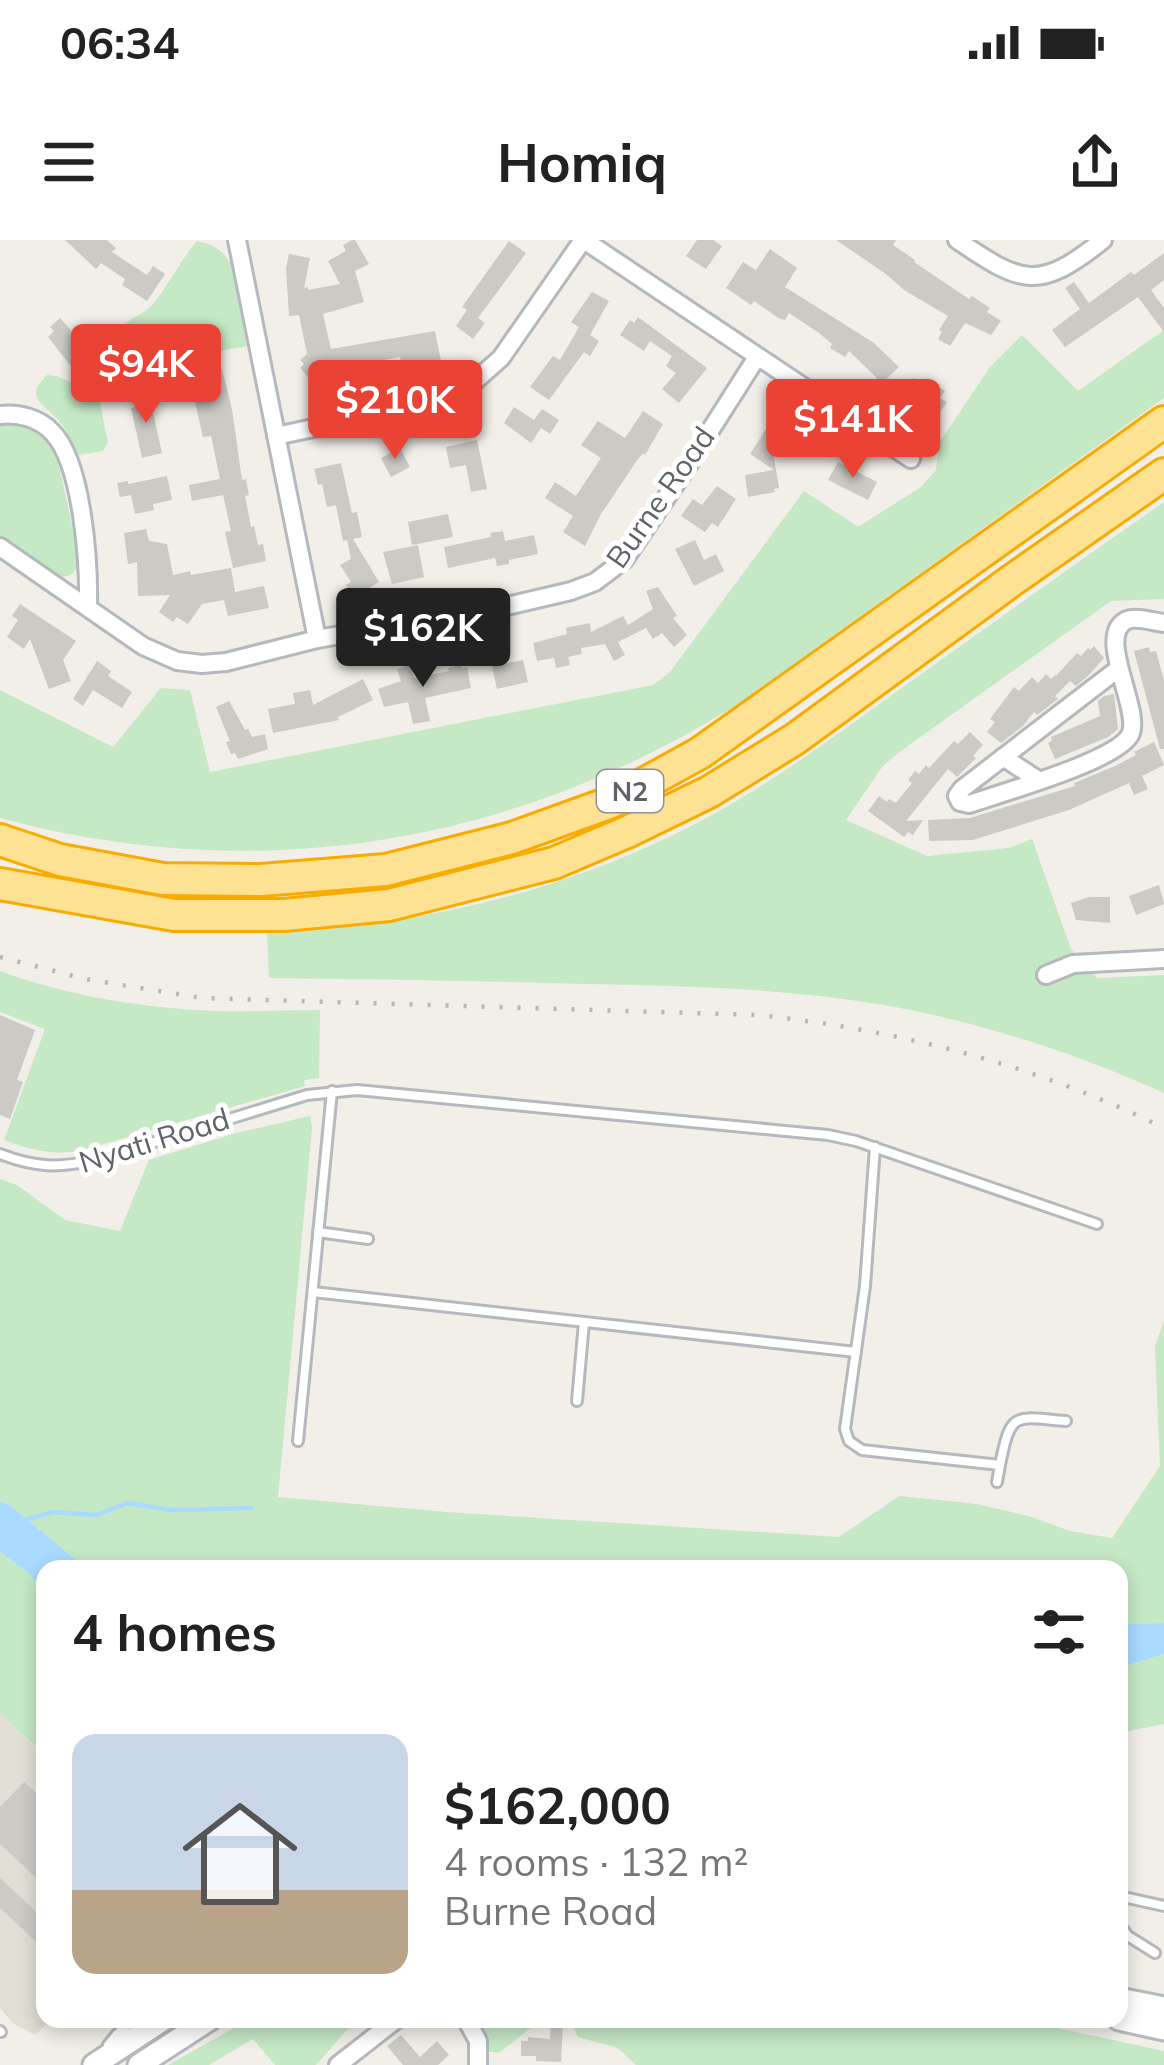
<!DOCTYPE html>
<html lang="en">
<head>
<meta charset="utf-8">
<style>
  body { margin:0; font-family:Mulish,sans-serif; background:#f2f2f2; color:#222; height:100vh; display:flex; flex-direction:column; font-size:45px; white-space:nowrap }
  * { box-sizing:border-box; margin:0 }
  p { font-size:39px; color:#767676 }
  .icon { flex:none; width:66px; height:66px; fill:none; stroke:currentColor; stroke-width:2; stroke-linecap:round; stroke-linejoin:round }
  .map { position:relative; flex:1; overflow:hidden }
  .details { position:absolute; left:36px; top:1320px; width:1092px; height:468px; display:flex; flex-direction:column; background:#fff; border-radius:24px; box-shadow:0 6px 18px #0003 }
  .details>* { flex:none }
  .price { position:absolute; translate:-50% -102px; padding:0 27px; border-radius:12px; background:#ea4335; color:#fff; font-size:39px; line-height:78px; filter:drop-shadow(0 3px 6px #0008) }
  .price::after { content:''; position:absolute; left:50%; top:72px; width:36px; height:27px; margin-left:-18px; background:inherit; clip-path:polygon(0 0,100% 0,50% 100%) }
  .price.selected { background:#222; color:#fff }
  ul { padding:0; list-style:none }
  li { display:flex; align-items:center; gap:36px; height:300px; padding:0 36px }
  li span { display:grid; place-items:center; flex:none; width:336px; height:240px; border-radius:24px; color:#555 }
  li>.icon { margin-inline-start:auto }
  span .icon { width:144px; height:144px; fill:#fffc; stroke-width:1 }
  li b { font-size:51px }
  h2 { display:flex; justify-content:space-between; align-items:center; height:144px; padding:0 36px; font-size:51px }
  .status { display:flex; justify-content:space-between; align-items:center; height:84px; padding:0 60px; background:#fff; direction:ltr }
  .status svg { height:33px; fill:currentColor }
  header { display:flex; justify-content:space-between; align-items:center; height:156px; padding:0 36px; background:#fff; font-size:54px; font-weight:700 }
  .map>svg:first-child { display:block }
  .education { fill:#e1ded6 }
  .green { fill:#c5e8c5 }
  .water { fill:#aadaff }
  .lines { fill:none; stroke-linecap:round; stroke-linejoin:round }
  .stream { stroke:#aadaff; stroke-width:4.5 }
  .building { fill:#cccac5 }
  .service-casing { stroke:#b5b8bc; stroke-width:14 }
  .minor-casing { stroke:#b5b8bc; stroke-width:22 }
  .tertiary-casing { stroke:#b5b8bc; stroke-width:27 }
  .motorway-casing { stroke:#f9ab00; stroke-width:36 }
  .service { stroke:#fff; stroke-width:8 }
  .minor { stroke:#fff; stroke-width:16 }
  .tertiary { stroke:#fff; stroke-width:21 }
  .motorway { stroke:#fde293; stroke-width:30 }
  .rail { stroke:#b6b7b8; stroke-width:4.5; stroke-dasharray:3 15; stroke-linecap:butt }
  .labels { text-anchor:middle; dominant-baseline:central; stroke-width:10; stroke-linejoin:round; paint-order:stroke }
  .shield { fill:#fff; stroke:#8f9295; stroke-width:3 }
  .shield-label { font-size:27px; font-weight:bold; fill:#5f6368 }
  .street-label { font-size:30px; fill:#5f6368; stroke:#fff }
</style>
</head>
<body>
<div class="status"><b>06:34</b><svg viewBox="0 0 49 12"><path d="M0 12V9h3v3zM5 12V6h3v6zM10 12V3h3v9zM15 12V0h3v12zM26 1h20v11H26zM47 4h2v5h-2z"/></svg></div>
<header><svg class="icon" aria-label="menu" viewBox="0 0 24 24"><path d="M4 6h16M4 12h16M4 18h16"/></svg>Homiq<svg class="icon" aria-label="share" viewBox="0 0 24 24"><path d="M12 15V3M7 8l5-5 5 5M5 13v7h14v-7"/></svg></header>
<div class="map">
<svg width="1164" height="1825" viewBox="0 0 1164 1825">
  <rect width="100%" height="100%" fill="#f1efe8"/>
  <path class="education" d="M0,1474L38,1510L45,1504V1779H52L35,1795L14,1784L0,1768Z"/>
  <path class="green" d="M197,1C213,4 224,11 232,26L247,106L129,128L99,159L108,202L103,211L78,215C72,204 67,190 59,181C43,162 23,159 47,135L57,136L72,143C97,139 109,108 122,88C130,76 144,75 152,65C169,45 180,21 197,1Z
    M1164,90V158L741,462C516,604 259,648 0,578V450L113,507L161,448L190,450L210,532L653,445L670,432L804,251L858,287L921,247L936,230L939,203L990,127L1022,95L1078,151Z
    M14,183C34,186 49,196 57,215L79,319C72,363 18,311 0,299V185Z
    M1164,262V359L1111,361L898,513L882,527L846,580L927,616L1009,608L1032,599L1071,709L1097,738L1164,735V853C1073,812 977,781 878,764C781,748 685,746 588,744C481,741 375,739 269,738L267,693C418,686 563,653 697,583C770,545 836,495 903,447C990,385 1076,323 1164,262Z
    M0,731C68,756 142,768 215,771C250,772 285,770 320,770L319,838L304,840L305,846L79,911C50,915 31,910 4,900L45,789L0,772Z
    M310,876L312,888L278,1257L447,1272L839,1297L899,1256L977,1264L1029,1276L1070,1291L1112,1298L1160,1226L1155,1106L1164,1080V1383L1119,1384V1329H87L10,1265L0,1262V939L17,945L65,980L120,991L149,920L233,894Z
    M0,1312L28,1333L45,1351V1504L39,1510L0,1474Z
    M1164,1414V1484L1119,1493V1428Z
    M250,1779H364L348,1789L316,1825H275L253,1799L209,1825H168Z
    M483,1779H542L499,1813L486,1811Z
    M570,1779H1015L1164,1811V1825H636L618,1808L578,1797Z"/>
  <path class="water" d="M0,1262L10,1265L87,1329H45V1351L28,1333L0,1312Z
    M1164,1383V1414L1119,1428V1384Z"/>
  <g class="lines">
    <path class="stream" d="M22,1281L53,1272L97,1275L127,1263L171,1270L252,1268"/>
  </g>
  <path class="building" d="M65,0H107L116,8L112,12L147,35L153,26L165,34L147,61L122,45L125,39L101,23L96,29Z
    M352,0H355L369,24L355,31L364,62L323,74L331,109L435,91L442,126L404,134L400,117L373,122L375,127L334,136L340,143L330,152L317,138L312,142L300,128L304,124L300,120L307,114L299,75L289,76L286,28L289,14L310,18L304,48L308,47V50L340,44L328,21L346,11L343,5Z
    M697,0H713L722,6L706,29L686,16Z
    M836,0H896L893,5L915,20L914,22L969,59L972,56L990,68L987,72L1001,81L991,95L965,83L950,106L938,99L942,92L939,90L948,76L904,50L886,34Z
    M509,1L526,13L478,78L485,83L473,99L456,86L467,70L462,67Z
    M770,9L797,28L785,47L874,103L899,127L882,143L849,111L845,117L830,108L832,104L819,93L789,73L785,80L780,79L754,61L751,65L726,48L743,22L756,30Z
    M1164,13V40L1151,50L1164,68V92L1138,57L1065,107L1052,90L1080,69L1065,48L1074,42L1089,63L1131,32L1134,35Z
    M592,52L609,61L590,95L599,101L590,116L584,112L549,160L530,147L553,116L560,120L579,87L571,82Z
    M638,77L707,128L679,163L662,149L676,133L666,126L672,116L650,101L644,111L620,95L630,80L634,83Z
    M60,78L92,114L74,130L48,97L54,91L50,87Z
    M222,129L232,169L242,240L246,239L249,255L245,256L251,287L254,286L258,305L263,304L266,321L233,328L225,292L231,291L223,255L192,261L189,245L220,239L211,196L203,197L192,149L168,154L165,139Z
    M913,138L929,149L933,143L945,151L940,158L947,162L938,175L932,171L930,174L901,155Z
    M153,154L156,167L152,168L162,213L142,218L131,168L135,167L133,158Z
    M514,167L534,180L542,169L559,180L550,194L541,188L531,203L504,183Z
    M643,171L663,184L645,215L643,213L638,219L601,274L585,306L563,292L573,276L545,258L555,242L576,256L601,218L581,205L598,181L625,198Z
    M779,175L812,201L801,217L792,211L788,217L772,206L779,248L774,249L775,252L748,257L745,235L774,230L750,214L768,186L769,191Z
    M477,200L487,249L471,252L466,225L450,228L446,207Z
    M400,208L410,227L391,237L381,218Z
    M838,222L877,242L868,260L828,240Z
    M341,223L352,273L357,272L362,297L353,299L379,342L354,357L346,345L351,342L340,325L351,319L347,300L343,301L336,265L327,267L322,244L318,245L314,229Z
    M167,236L172,260L153,264L154,270L135,274L131,255L120,257L117,243L128,241V244Z
    M717,246L736,259L718,287L712,283L705,292L681,276L693,259L702,265Z
    M448,274L453,297L412,305L408,282Z
    M146,289L149,301L167,304L173,335L190,331L191,335L231,328L235,352L264,346L269,368L228,376L224,360L202,364L188,384L177,377L173,382L159,372L170,355L138,356L137,322L128,324L124,293Z
    M503,291L505,301L534,295L538,314L509,320V324L497,326L495,318L448,328L444,307L491,297L490,293Z
    M695,300L704,320L716,314L724,331L694,346L675,309Z
    M418,305L424,337L392,344L383,312Z
    M658,347L677,376L673,378L687,395L674,407L662,393L653,399L646,388L618,402L625,415L614,421L605,404L581,408L582,414L568,417L570,425L556,428L554,418L537,421L533,403L567,394L566,388L590,383L591,392L623,376L628,385L653,369L646,351Z
    M20,364L76,401L63,420L71,441L49,449L30,399L24,409L7,397L18,380L12,376Z
    M1094,406L1104,418L1090,434L1076,446L1070,441L1055,456L1058,459L1037,475L1034,472L1023,486L1001,503L987,492L995,482L990,479L1014,447L1019,451L1032,437L1038,443L1046,434L1051,439L1055,435L1056,436L1077,413L1081,416L1088,408L1090,410Z
    M1149,407L1150,412L1156,411L1164,441V509H1160L1134,411Z
    M523,420L528,442L497,449L492,426Z
    M97,421L111,431L108,436L132,452L122,468L93,450L83,466L73,459Z
    M410,425L414,438L449,431L448,428L461,425L462,428L467,427L471,448L425,458L430,481L413,484L408,462L384,467L378,449L401,441L397,429Z
    M363,439L373,460L338,477L339,480L273,493L268,469L295,464L293,453L310,450L313,465Z
    M1114,454L1118,489L1108,497L1055,519L1048,503L1052,501L1051,497L1100,476L1098,461L1104,456Z
    M229,461L245,490L248,489L252,497L265,494L268,509L238,519L235,513L231,514L226,502L230,501L216,467Z
    M970,492L983,505L973,516L976,518L957,537L948,529L906,581L923,580L913,595L908,592L904,597L868,571L879,556L887,562L889,559L896,563L912,543L908,540L915,531L919,534L926,525L929,528L954,501L958,504Z
    M1154,502L1164,525L1142,536L1148,549L1134,555L1129,543L1069,570L973,600L929,601L928,580L970,578L1075,546L1074,543L1115,526L1136,515L1134,512Z
    M1159,645L1164,664L1136,675L1129,656Z
    M1089,657H1110V683L1076,680L1071,663Z
    M0,775L35,790L17,840L23,842L10,879L0,875Z
    M24,1542L45,1561V1646L0,1604V1567Z
    M0,1638L45,1680V1710L0,1668Z
    M551,1782H563L561,1822L536,1821V1816H521V1801H528V1797L550,1799Z
    M401,1795L420,1817L437,1801L449,1815L438,1825H403L387,1806Z"/>
  <g class="lines">
    <g class="service-casing">
      <path id="service" d="M875,907L865,1046L845,1189L849,1201L862,1210L1000,1225C1011,1170 1014,1177 1066,1181
        M0,914C37,928 58,928 96,920L307,855L357,850L828,895L856,901L1097,984
        M318,992L368,999
        M313,1052L856,1112
        M577,1161L584,1082
        M298,1201L332,851
        M997,1242L1000,1225
        M1119,1656L1164,1666
        M1119,1684L1128,1696L1155,1713
        M0,1791L1,1792
        M108,1805L117,1794L135,1779"/>
    </g>
    <g class="minor-casing">
      <path id="minor" d="M237,0L317,399
        M584,0L911,219
        M957,0C1022,44 1038,52 1103,0
        M0,175C19,173 39,178 52,192C83,223 89,325 88,367
        M276,196L444,160L467,148L501,118L583,0
        M0,307L143,406L177,421L202,424L226,422L317,399L503,367L571,351L595,342L624,320L687,227L757,117
        M1118,429L962,549L957,556L960,562L969,564C1001,553 1116,521 1130,495C1143,471 1094,395 1127,380C1136,376 1154,382 1164,383
        M1003,517L1038,540
        M1046,735L1073,724L1164,719
        M466,1779L478,1801V1825
        M338,1825L397,1779"/>
    </g>
    <g class="tertiary-casing">
      <path id="tertiary" d="M1119,1759L1164,1768
        M1119,1779L1164,1789
        M94,1825L164,1779
        M139,1825L210,1779"/>
    </g>
    <g class="motorway-casing">
      <path id="motorway" d="M0,600L60,620L163,639L261,640L386,630L512,598L609,563L700,513L1164,182
        M0,644L174,675H284L389,665L554,623L627,592L709,552L795,499L1011,341L1164,234"/>
    </g>
    <use href="#service" class="service"/>
    <use href="#minor" class="minor"/>
    <use href="#tertiary" class="tertiary"/>
    <use href="#motorway" class="motorway"/>
    <path class="rail" d="M0,717L85,739L202,758L758,775C899,790 1036,825 1164,888"/>
  </g>
  <g class="labels">
    <rect class="shield" x="597" y="530" width="66" height="42" rx="9"/>
    <g class="shield-label">
      <text x="630" y="551">N2</text>
    </g>
    <g class="street-label">
      <text transform="translate(660 257) rotate(-55)">Burne Road</text>
      <text transform="translate(154 900) rotate(-17)">Nyati Road</text>
    </g>
  </g>
</svg>
<b class="price" style="left:146px;top:186px">$94K</b>
<b class="price" style="left:395px;top:222px">$210K</b>
<b class="price" style="left:853px;top:241px">$141K</b>
<b class="price selected" style="left:423px;top:450px">$162K</b>
<section class="details">
<h2>4 homes<svg class="icon" aria-label="filters" viewBox="0 0 24 24"><path d="M4 7h16M4 17h16"/><circle cx="9" cy="7" r="2"/><circle cx="15" cy="17" r="2"/></svg></h2>
<ul>
<li><span style="background:linear-gradient(#c9d6e8 65%,#b9a48a 0)"><svg class="icon" aria-label="home" viewBox="0 0 24 24"><path d="M3 11l9-7 9 7M6 9v11h12V9"/></svg></span><div><b>$162,000</b><p>4 rooms · 132 m²</p><p>Burne Road</p></div></li>
</ul>
</section>
</div>
</body>
</html>
